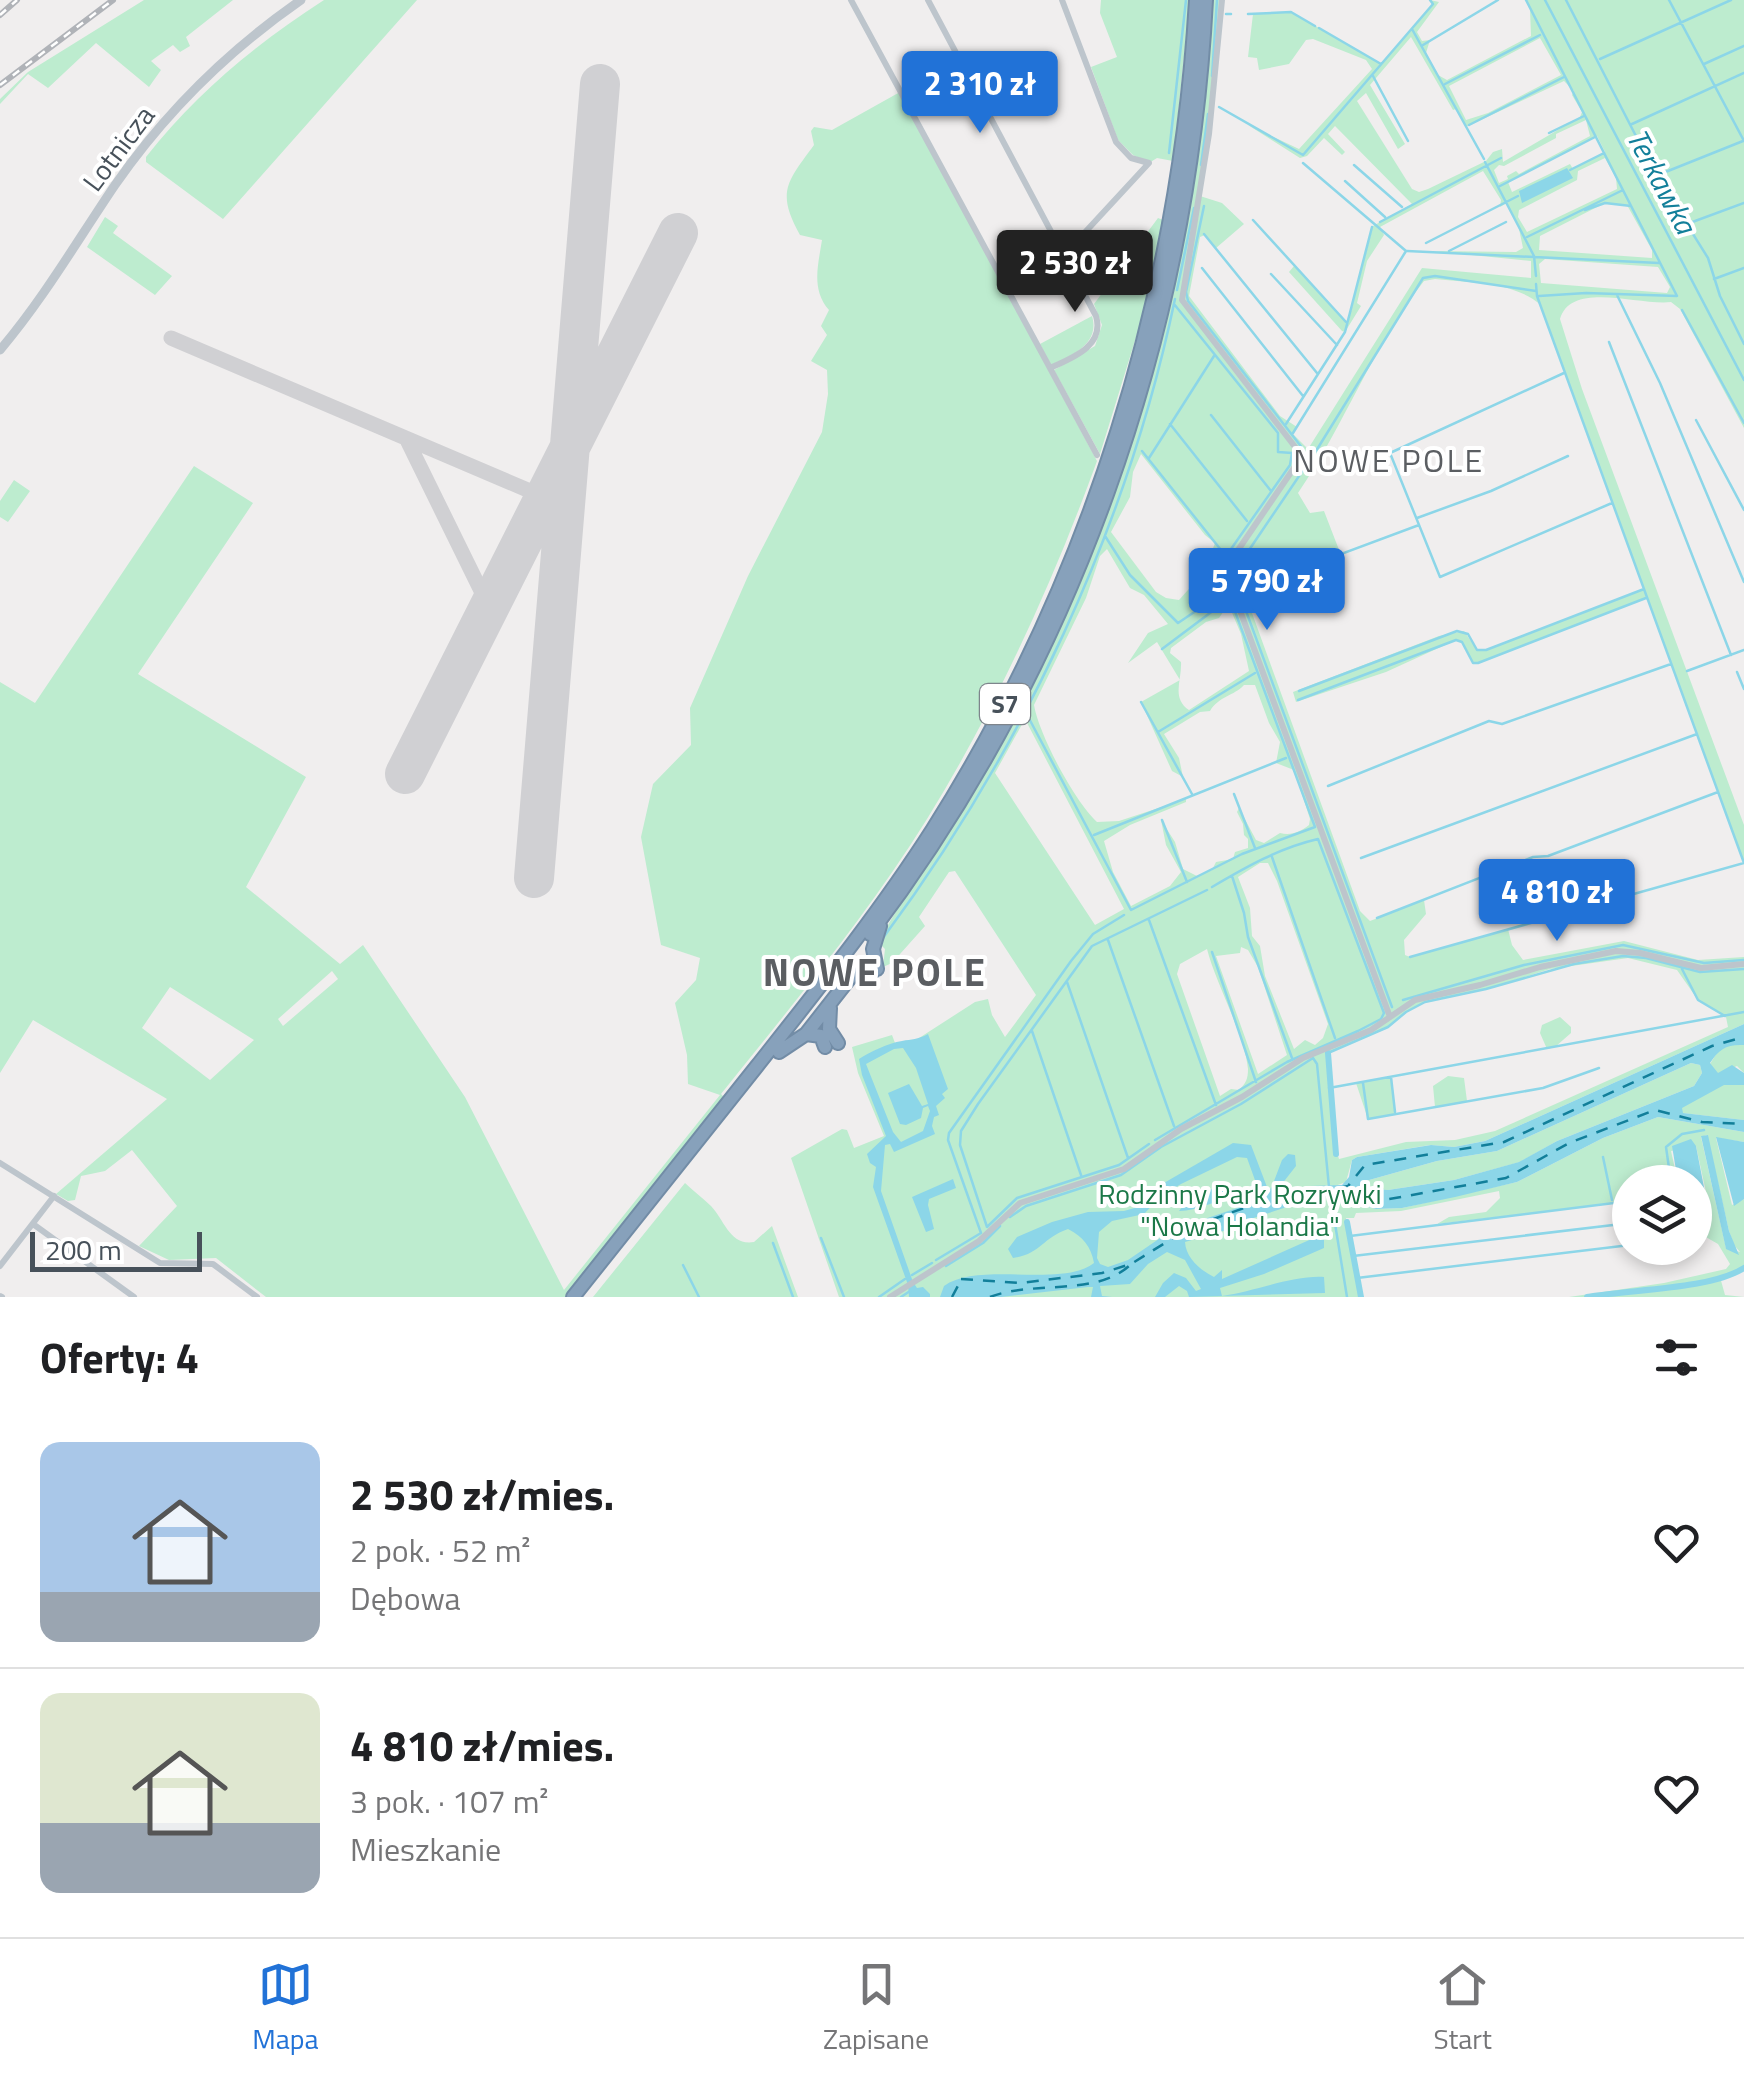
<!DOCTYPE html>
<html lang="pl">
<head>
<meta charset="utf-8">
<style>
  body { margin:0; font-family:"Titillium Web",sans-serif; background:#f2f2f2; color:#202124; height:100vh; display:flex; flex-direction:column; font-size:38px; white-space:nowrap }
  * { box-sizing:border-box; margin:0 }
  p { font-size:32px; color:#757577 }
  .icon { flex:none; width:55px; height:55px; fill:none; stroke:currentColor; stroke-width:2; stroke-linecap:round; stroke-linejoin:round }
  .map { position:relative; height:1297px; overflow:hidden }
  .side { display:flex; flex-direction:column; background:#fff; flex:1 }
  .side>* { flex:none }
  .fabs { position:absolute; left:1612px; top:1165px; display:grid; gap:20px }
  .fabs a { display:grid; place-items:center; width:100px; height:100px; border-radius:50%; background:#fff; box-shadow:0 5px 15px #0003; font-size:50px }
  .scale { position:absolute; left:30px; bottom:25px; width:172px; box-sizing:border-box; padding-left:10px; border:5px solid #47515a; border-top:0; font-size:28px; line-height:35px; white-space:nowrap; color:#47515a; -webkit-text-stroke:8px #fff; paint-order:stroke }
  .price { position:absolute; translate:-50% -85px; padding:0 22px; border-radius:10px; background:#2172d7; color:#fff; font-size:32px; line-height:65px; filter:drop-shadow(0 2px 5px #0008) }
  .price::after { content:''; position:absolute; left:50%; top:60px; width:30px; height:22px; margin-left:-15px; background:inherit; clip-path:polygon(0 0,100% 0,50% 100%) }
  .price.current { background:#222; color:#fff }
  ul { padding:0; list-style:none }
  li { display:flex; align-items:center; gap:30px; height:250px; padding:0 40px }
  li+li { border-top:2px solid #e0e0e0 }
  li span { display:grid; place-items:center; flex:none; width:280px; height:200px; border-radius:20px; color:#555 }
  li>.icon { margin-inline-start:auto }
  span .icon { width:120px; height:120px; fill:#fffc; stroke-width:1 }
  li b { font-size:42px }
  h2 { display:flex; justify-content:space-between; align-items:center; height:120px; padding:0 40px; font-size:42px }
  .menu { display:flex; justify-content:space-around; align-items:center; height:140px; border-top:2px solid #e0e0e0; background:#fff; font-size:28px; color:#757577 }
  .menu a { display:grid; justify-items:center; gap:5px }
  .menu .current { color:#2172d7 }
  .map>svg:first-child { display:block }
  .green { fill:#bdeccf; fill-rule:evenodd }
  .water { fill:#8cd6e8; fill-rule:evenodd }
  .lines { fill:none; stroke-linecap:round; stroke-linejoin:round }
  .stream { stroke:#8cd6e8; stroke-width:2.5 }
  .canal { stroke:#8cd6e8; stroke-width:6 }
  .ferry { stroke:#127f9a; stroke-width:2.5; stroke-dasharray:12 10; stroke-linecap:butt }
  .taxiway { stroke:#d0d0d3; stroke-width:15 }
  .runway { stroke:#d0d0d3; stroke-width:40 }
  .motorway-casing { stroke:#728ca6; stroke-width:16 }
  .minor { stroke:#bdc5cc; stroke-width:6 }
  .tertiary { stroke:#bdc5cc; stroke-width:9 }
  .motorway { stroke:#87a1bb; stroke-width:12 }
  .rail-casing { stroke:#b0b3b8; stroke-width:6 }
  .rail { stroke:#fff; stroke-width:2.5; stroke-dasharray:8; stroke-linecap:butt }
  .labels { text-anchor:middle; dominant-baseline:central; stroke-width:8; stroke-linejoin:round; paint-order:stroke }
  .shield { fill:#fff; stroke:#7e858c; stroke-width:2.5 }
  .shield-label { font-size:25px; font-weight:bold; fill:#47515a }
  .street-label { font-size:28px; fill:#47515a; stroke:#fff }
  .park-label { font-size:28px; fill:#1b7848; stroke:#fff }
  .water-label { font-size:30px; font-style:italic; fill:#127f9a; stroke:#fff }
  .quarter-label { font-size:32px; letter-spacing:2.5px; fill:#5b5e62; stroke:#fff }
  .district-label { font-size:38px; font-weight:bold; letter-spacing:2.5px; fill:#5b5e62; stroke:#fff }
</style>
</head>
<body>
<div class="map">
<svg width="1744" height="1297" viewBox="0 0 1744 1297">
  <rect width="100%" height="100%" fill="#f0eeee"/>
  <path class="green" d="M144,0H233L186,37L190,46L180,52L173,45L151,61L161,70L149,87L96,43L48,88L28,74L0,104V99L28,72Z
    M324,0H417L223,219L146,162V157C196,93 256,44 324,0Z
    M1101,0H1190L1173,161L1157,158L1149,163L1133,155L1118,140L1091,67L1117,57L1100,13Z
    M1212,0H1222L1200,196L1222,203L1244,224L1216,248L1205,235L1200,237L1189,296L1280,416L1297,427L1293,434L1308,449L1422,268L1531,278V261L1432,251L1516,252L1523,248L1518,224L1507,203L1500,207L1501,200L1483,171L1380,227L1384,235L1367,261L1357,303L1361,306L1345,332L1342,331L1289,272L1294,266L1348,323L1373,226L1412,204L1335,126L1328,134L1345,152L1342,155L1324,138L1307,156L1300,158L1248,125L1299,149L1372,69L1366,60L1313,39L1306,40L1289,64L1259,70L1257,58L1248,57L1253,14L1291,12L1382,64L1433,5L1430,0L1439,2L1417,32L1422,41L1430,40L1426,53L1438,75L1447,80L1531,36L1530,9L1526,0H1744V428L1680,309L1671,302C1640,306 1571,280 1560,319L1582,389L1744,825V863L1647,598L1478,663H1473L1462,642L1456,640L1386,672L1296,702L1293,692L1439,636L1464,631L1477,650H1486L1644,589L1541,305C1513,281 1469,283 1435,279L1424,281C1373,346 1344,426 1298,493L1310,513L1324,511L1341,555L1244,591L1360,911L1370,921L1424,900L1426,914L1404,940L1405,955L1410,957L1508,929L1512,945L1523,960L1624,941L1698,960L1744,957V1024L1485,1141L1454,1147L1430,1145L1357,1157L1352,1160L1346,1182L1335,1186L1361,1205L1376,1209L1402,1208L1517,1182L1603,1138L1658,1117L1744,1132V1142L1716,1138L1732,1205L1744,1199V1268L1720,1277L1725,1295L1744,1297H1569L1664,1283L1726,1269L1730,1264L1718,1244L1704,1236V1215H1695V1208L1709,1206L1696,1146L1671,1151L1678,1182H1630V1201L1437,1224L1449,1217L1486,1212L1500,1198L1499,1191L1401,1211L1356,1213L1354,1218H1346L1361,1297H839L791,1158L842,1129L847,1130L854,1148L884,1136L858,1073L852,1047L892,1035L895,1043L916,1040L975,1002L988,999L992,1015L1005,1037L1036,995L955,871L949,872L919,917L925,926L892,963L883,967L885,949L879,943C893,911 916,883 935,854C962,814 987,772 1009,730C1128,502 1196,257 1212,0ZM1411,37L1453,110L1456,109L1466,127L1564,81L1574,91L1572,95L1582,112L1580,117L1503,162L1502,149L1493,152L1486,161L1428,189L1419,192L1412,189L1357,101L1366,93L1398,149L1405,144L1370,85ZM1540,38L1561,75L1488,113L1466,120L1449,86ZM1586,120L1590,136L1519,174L1516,171L1507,176L1508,179L1499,183L1494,170L1499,165L1504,166L1556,138V134ZM1597,136L1605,152L1573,169L1570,164L1512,192L1508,182ZM1605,158L1616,178L1617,189L1527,232L1518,217L1519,210L1577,180L1578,171ZM1605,203L1627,205L1652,250V258L1539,250L1540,236ZM1545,259L1658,267L1670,287L1667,293L1541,283L1539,264ZM1141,454L1205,535L1215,543L1204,572L1179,600L1166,598L1156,592L1111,532L1130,497L1133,472ZM1107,549L1130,588L1144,595L1168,624L1148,633L1128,663L1157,642L1180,680L1141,702L1172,771L1183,777L1179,758L1164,734L1200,712L1210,711C1219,696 1234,696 1244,685H1255L1269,723L1280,742L1276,763L1294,770L1310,819L1309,825C1300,832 1291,836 1280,833L1264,843L1256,840L1239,808L1237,812L1243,824L1244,835L1248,839V848L1235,852L1233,859L1216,862L1212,870L1197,876L1183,869L1175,842L1161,820L1166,845L1181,872L1170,886L1131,906L1113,872L1104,841L1130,825L1186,802V799L1119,821L1097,822C1075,802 1039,735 1034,705L1086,598L1100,556ZM1226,608H1230L1241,634L1249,671L1189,710C1171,698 1182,680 1181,662L1170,653L1171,648L1206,622L1219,618ZM1025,719L1124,909L1095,925L995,773ZM1260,863H1268L1277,881L1328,1024L1323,1038L1315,1045L1305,1040L1294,1049L1265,976L1260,946L1252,936L1250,908L1238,877ZM1241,947L1248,950L1258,967L1287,1055L1258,1074L1216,956L1240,953ZM1207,949C1215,982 1245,1035 1248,1069C1248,1079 1246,1083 1239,1090L1231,1089L1220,1096L1177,974L1180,964ZM1628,958L1677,970L1698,1000L1726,1017L1728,1027L1495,1131L1455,1140L1406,1142L1339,1159L1335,1146L1328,1053L1388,1027L1406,1012L1425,1002L1486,989L1550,969ZM1707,1135L1729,1231L1734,1245L1740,1252L1726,1248L1701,1137Z
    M900,92L1097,461C1052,585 996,707 927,819C867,916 792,1005 721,1094L724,1097L565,1297H266L216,1258L169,1260L139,1246L177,1206L132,1150L105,1171L81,1176L75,1200L68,1201L56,1194L167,1099L33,1020L0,1073V682L35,703L194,466L253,503L138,674L306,777L246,887L340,964L363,945L465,1097L564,1290L720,1095L688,1084L687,1055L675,1003L696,980L700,958L661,945L641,837L653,784L691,745L690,708L748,576L822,432L828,394L827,370L811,361L827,335L821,326L829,310C811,289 818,266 822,240L800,235C776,192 787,182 814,145L811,131L814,127L832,130ZM332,971L338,979L283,1026L278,1019ZM170,987L254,1040L210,1080L142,1028Z
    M105,217L118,226L113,233L172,276L155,295L87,247Z
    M1158,218L1163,220L1146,305L1100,454L1054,370L1095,346L1102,325L1094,304Z
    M1092,316C1100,343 1074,355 1051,365L1040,344Z
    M14,480L30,491L8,522L0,517V501Z
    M1560,1017L1571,1027V1033L1555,1047L1547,1049L1540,1033L1542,1025Z
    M1732,1044L1744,1045V1073L1737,1066L1718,1074L1710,1064L1718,1051Z
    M1691,1063L1700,1065L1702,1073L1694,1086L1557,1141L1520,1162L1454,1180L1388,1190L1361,1189L1362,1182L1437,1161L1497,1151Z
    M1448,1076L1464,1078L1467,1101L1435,1107L1433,1086Z
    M1391,1077L1395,1114L1368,1119L1356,1083Z
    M1724,1084L1744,1085V1120L1682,1113V1107Z
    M685,1183C693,1191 703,1198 711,1206C725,1221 730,1246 754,1242L772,1226L798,1297H593Z"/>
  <path class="water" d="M1567,168L1573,178L1522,203L1519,191Z
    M1744,1024V1045C1727,1044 1719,1049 1710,1063L1718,1073L1732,1065L1744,1073V1085H1724L1682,1108L1683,1113L1744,1120V1132L1658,1117L1603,1138L1517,1182L1455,1197L1402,1208L1376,1209L1361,1205L1341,1190L1336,1191L1238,1223L1230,1229L1185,1242C1186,1258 1200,1270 1214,1277L1222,1270V1279L1316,1237L1324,1240V1248L1264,1274L1220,1288L1222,1296C1253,1292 1293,1275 1324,1277L1325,1293L1189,1297L1187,1291L1179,1286L1165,1297H1155L1163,1283L1174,1273L1186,1278L1196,1291L1201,1289L1185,1260L1167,1252L1148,1264L1130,1284L1100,1286L1102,1296L1112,1297H1091L1093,1287H1088L1001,1297H940L944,1286C978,1261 1063,1288 1094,1263C1091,1246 1083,1237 1068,1229C1042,1238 1041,1254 1013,1258L1008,1249L1017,1237L1052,1222L1088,1212L1124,1211L1138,1207L1157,1187L1233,1143L1251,1145L1267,1187L1271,1189L1282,1160L1288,1154L1295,1155L1296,1166L1278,1189L1279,1194L1310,1186L1342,1185L1349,1177L1352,1160L1357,1157L1431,1145L1454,1147L1485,1141ZM1691,1063L1700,1065L1702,1073L1694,1086L1557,1141L1519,1162L1454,1180L1388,1190L1361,1188L1362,1182L1437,1161L1497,1151ZM1237,1157L1247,1158L1260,1194C1252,1193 1244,1189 1237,1187C1217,1183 1191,1196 1179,1211C1202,1211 1224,1193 1248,1201L1246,1205L1172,1230L1128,1260L1108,1267L1100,1264L1097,1258L1099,1232L1112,1221L1144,1214L1161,1196L1181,1184Z
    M928,1034L948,1089L942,1094L945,1098L936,1106L939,1115L934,1117L932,1126L935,1134L894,1152L890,1144L885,1145L881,1191L913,1282L917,1288L923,1287L930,1294V1297H909L908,1285L873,1187L876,1167L870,1163L867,1154L886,1136L862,1075L859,1059C870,1052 888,1043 902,1041C912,1039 917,1040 928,1034ZM903,1048L916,1068L928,1104L922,1106L909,1084L888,1093L900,1124L906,1125L921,1118L923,1108L928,1106L930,1111L923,1131L901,1142L893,1132L866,1064L894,1049Z
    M1708,1135L1729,1231L1739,1255L1726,1249L1701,1136Z
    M1716,1137L1744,1142V1199L1734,1206Z
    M1691,1139L1696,1146L1708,1208H1695V1182H1678L1672,1146Z
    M953,1179L956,1188L929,1199L928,1205L934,1229L926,1232L912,1197Z"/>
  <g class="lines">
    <path class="stream" d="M1526,0L1677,296L1586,293L1539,296
      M1545,0L1744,380
      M1566,0L1656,175L1708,258L1720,296L1744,344
      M1669,0L1744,141
      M1226,14H1231
      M1248,14L1291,12L1315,26
      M1319,28L1381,64
      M1412,29L1484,159
      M1423,45L1498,0
      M1600,59L1731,0
      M1704,64L1744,46
      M1212,76L1217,0
      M1373,76L1408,141
      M1445,84L1540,35
      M1219,107L1303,155L1433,4L1430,0
      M1632,124L1744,73
      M1469,125L1564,77
      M1549,133L1584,116
      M1169,153L1186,0
      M1485,162L1534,256L1536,276
      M1201,165L1208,114
      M1354,165L1402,207
      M1570,170L1604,153
      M1658,175L1743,141
      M1345,181L1385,217
      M1500,186L1595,137
      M1204,206L1186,292L1188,301L1303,449
      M1585,210L1605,203L1631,206
      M1253,220L1346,322
      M1380,222L1501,158
      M1687,224L1744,203
      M1204,234L1317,373
      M1527,237L1623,190
      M1426,243L1518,196
      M1407,251L1659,263
      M1449,251L1506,222
      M1202,268L1303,396
      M1271,274L1337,345
      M1714,279L1744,268
      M1536,284L1537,296L1744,863
      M1177,290L1194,208
      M1617,295L1660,383L1744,582
      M1682,310L1744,423
      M1609,342L1731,655
      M1564,373L1390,453L1440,577L1612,503
      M1211,415L1271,491
      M1696,420L1744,510
      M1170,424L1247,521
      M1286,424L1345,332L1372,227
      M1293,433L1406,251L1303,163
      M1142,451L1225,555
      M1149,458L1214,356
      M1417,518L1491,491L1568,456
      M1105,536L1130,575L1178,623L1227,590L1222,575L1224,559L1290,465L1292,453L1278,452V433L1174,304
      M1236,585V571L1245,556L1316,451L1423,278L1435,276L1536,291
      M1687,671L1744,650
      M1737,672L1744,689
      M1299,691L1457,631L1468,634L1477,650H1486L1644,589
      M1298,700L1456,640L1462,642L1473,663H1478L1646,598
      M1141,702L1192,794
      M1025,711L1131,910L1242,854L1315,827L1230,598L1162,649
      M1158,732L1255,673
      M1328,786L1489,721L1502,724L1671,664
      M1234,794L1255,848
      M1162,820L1187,882
      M1094,835L1286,758
      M1272,857L1335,1038
      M1361,858L1697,734
      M1232,876L1244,913L1248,937L1292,1058
      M1377,918L1533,857L1548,856L1718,792
      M1149,920L1216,1105
      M883,938C1023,749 1127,529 1175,299
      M1108,940L1174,1126
      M1212,952L1256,1082
      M1410,957L1744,863
      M1682,969L1698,1000L1725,1016
      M1067,982L1128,1158
      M1403,1000L1524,965L1623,945L1704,963L1744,960
      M1392,1007L1239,592L1419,525
      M1032,1031L1081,1175
      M1328,1053L1388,1027L1406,1012L1425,1002L1486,989L1574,964L1623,956L1646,958L1700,972L1744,969
      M1391,1077L1395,1112
      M1363,1083L1368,1119L1543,1088L1599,1068
      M1329,1088L1744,1012
      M1155,1140L1287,1062L1358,1031L1381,1019L1384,1013L1318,839C1279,848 1246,867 1212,887
      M1149,1144L1119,1165L1017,1198L987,1227L960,1145L961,1131L978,1104L1092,946L1207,890
      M1603,1157L1612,1200
      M1671,1182L1666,1147L1682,1134L1704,1130
      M1330,1193L1347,1297
      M1695,1215L1704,1214
      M1010,1217L1026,1206L1121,1175L1161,1147L1241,1104L1313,1058L1317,1064L1329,1187
      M1350,1236L1630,1201
      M1695,1237L1704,1236
      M821,1238L844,1297
      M773,1243L793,1297
      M1353,1256L1630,1223
      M936,1260L981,1233L948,1140L949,1133L1071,961L1093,934L1124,915
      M683,1265L699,1297
      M946,1266L983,1243L1000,1226
      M912,1275L932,1263
      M1357,1278L1630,1245
      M879,1297L905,1279
      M901,1297L910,1291"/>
    <path class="canal" d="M1328,1053L1336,1154
      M1347,1222L1361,1297
      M1587,1297C1630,1289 1709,1290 1744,1268"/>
    <path class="ferry" d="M1350,1187L1373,1202L1506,1178L1569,1143L1655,1110L1702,1122L1744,1124
      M961,1279L1021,1283L1102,1273L1131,1264L1191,1227L1247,1207L1348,1186L1365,1165L1504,1142L1712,1046L1744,1037
      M952,1297L960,1282
      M990,1297C1033,1280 1096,1297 1130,1265"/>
    <path class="taxiway" d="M171,338L544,497
      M406,438L489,607"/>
    <path class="runway" d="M405,774L678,233
      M534,878L600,84"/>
    <g class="motorway-casing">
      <path id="motorway" d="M870,934C1073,665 1189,336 1206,0
        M877,969L873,949L880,926
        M830,1008L829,1029L838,1043
        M806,1034L821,1036L825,1047
        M779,1052L806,1034L853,974L862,971L872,973
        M573,1297C634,1220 696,1143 757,1066C818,989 880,912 933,829C1091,579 1179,294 1196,0"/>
    </g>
    <path class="minor" d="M851,0L1097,455
      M928,0L1096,316C1105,346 1072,358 1050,368
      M1062,0L1116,142L1131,158L1149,163L1064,255
      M1222,0L1209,134L1182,300L1299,452L1298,462L1234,556L1228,578L1390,1017
      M0,1163L160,1263L213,1264L257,1297
      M33,1224L134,1297
      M0,1266L54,1196
      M0,1296L2,1297
      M890,1297L979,1241L1020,1203L1124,1169L1181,1129L1242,1097L1303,1058L1371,1030L1415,1000L1480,985L1540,967L1616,951L1640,953L1701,968L1744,964"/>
    <path class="tertiary" d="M0,350C44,298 77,241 115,185C165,113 229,50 301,0"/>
    <use href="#motorway" class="motorway"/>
    <g class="rail-casing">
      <path id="rail" d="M0,15L17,0
        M0,85L113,0"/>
    </g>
    <use href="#rail" class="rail"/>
  </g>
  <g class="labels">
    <rect class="shield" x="980" y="684" width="50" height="40" rx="8"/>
    <g class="shield-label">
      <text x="1005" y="704">S7</text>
    </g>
    <g class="street-label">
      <text transform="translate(118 148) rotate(-53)">Lotnicza</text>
    </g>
    <g class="park-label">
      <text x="1240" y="1193">Rodzinny Park Rozrywki<tspan x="1240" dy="32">"Nowa Holandia"</tspan></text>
    </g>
    <g class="water-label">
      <text transform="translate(1662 181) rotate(62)">Terkawka</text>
    </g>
    <g class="quarter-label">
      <text x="1389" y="460">NOWE POLE</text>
    </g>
    <g class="district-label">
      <text x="875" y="972">NOWE POLE</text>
    </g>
  </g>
</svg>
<div class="fabs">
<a><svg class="icon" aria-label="layers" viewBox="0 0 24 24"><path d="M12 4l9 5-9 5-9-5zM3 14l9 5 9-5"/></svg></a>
</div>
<div class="scale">200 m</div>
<b class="price" style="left:980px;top:136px">2 310 zł</b>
<b class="price current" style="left:1075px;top:315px">2 530 zł</b>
<b class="price" style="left:1267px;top:633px">5 790 zł</b>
<b class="price" style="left:1557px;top:944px">4 810 zł</b>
</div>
<section class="side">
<h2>Oferty: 4<svg class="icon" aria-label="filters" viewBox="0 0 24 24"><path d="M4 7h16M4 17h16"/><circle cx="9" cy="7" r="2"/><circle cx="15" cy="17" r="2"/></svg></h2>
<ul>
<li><span style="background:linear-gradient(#a9c7e8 75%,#9aa5b1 0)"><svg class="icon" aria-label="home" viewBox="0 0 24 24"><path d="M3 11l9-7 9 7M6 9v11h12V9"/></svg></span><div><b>2 530 zł/mies.</b><p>2 pok. · 52 m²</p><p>Dębowa</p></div><svg class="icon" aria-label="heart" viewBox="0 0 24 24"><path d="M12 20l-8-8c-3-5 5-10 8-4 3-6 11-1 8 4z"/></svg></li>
<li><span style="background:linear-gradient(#dfe7d0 65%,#9aa5b1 0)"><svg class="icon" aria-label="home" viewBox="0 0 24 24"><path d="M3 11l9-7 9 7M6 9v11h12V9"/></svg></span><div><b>4 810 zł/mies.</b><p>3 pok. · 107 m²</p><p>Mieszkanie</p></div><svg class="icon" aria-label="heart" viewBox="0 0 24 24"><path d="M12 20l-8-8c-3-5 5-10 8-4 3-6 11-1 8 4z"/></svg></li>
</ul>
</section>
<nav class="menu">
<a class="current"><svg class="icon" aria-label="map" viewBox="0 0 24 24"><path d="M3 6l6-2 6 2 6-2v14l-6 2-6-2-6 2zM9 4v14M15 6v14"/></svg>Mapa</a>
<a><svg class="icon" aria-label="saved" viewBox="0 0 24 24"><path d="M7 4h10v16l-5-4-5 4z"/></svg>Zapisane</a>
<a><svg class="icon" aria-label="home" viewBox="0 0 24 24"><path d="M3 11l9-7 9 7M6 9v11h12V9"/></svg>Start</a>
</nav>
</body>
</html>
